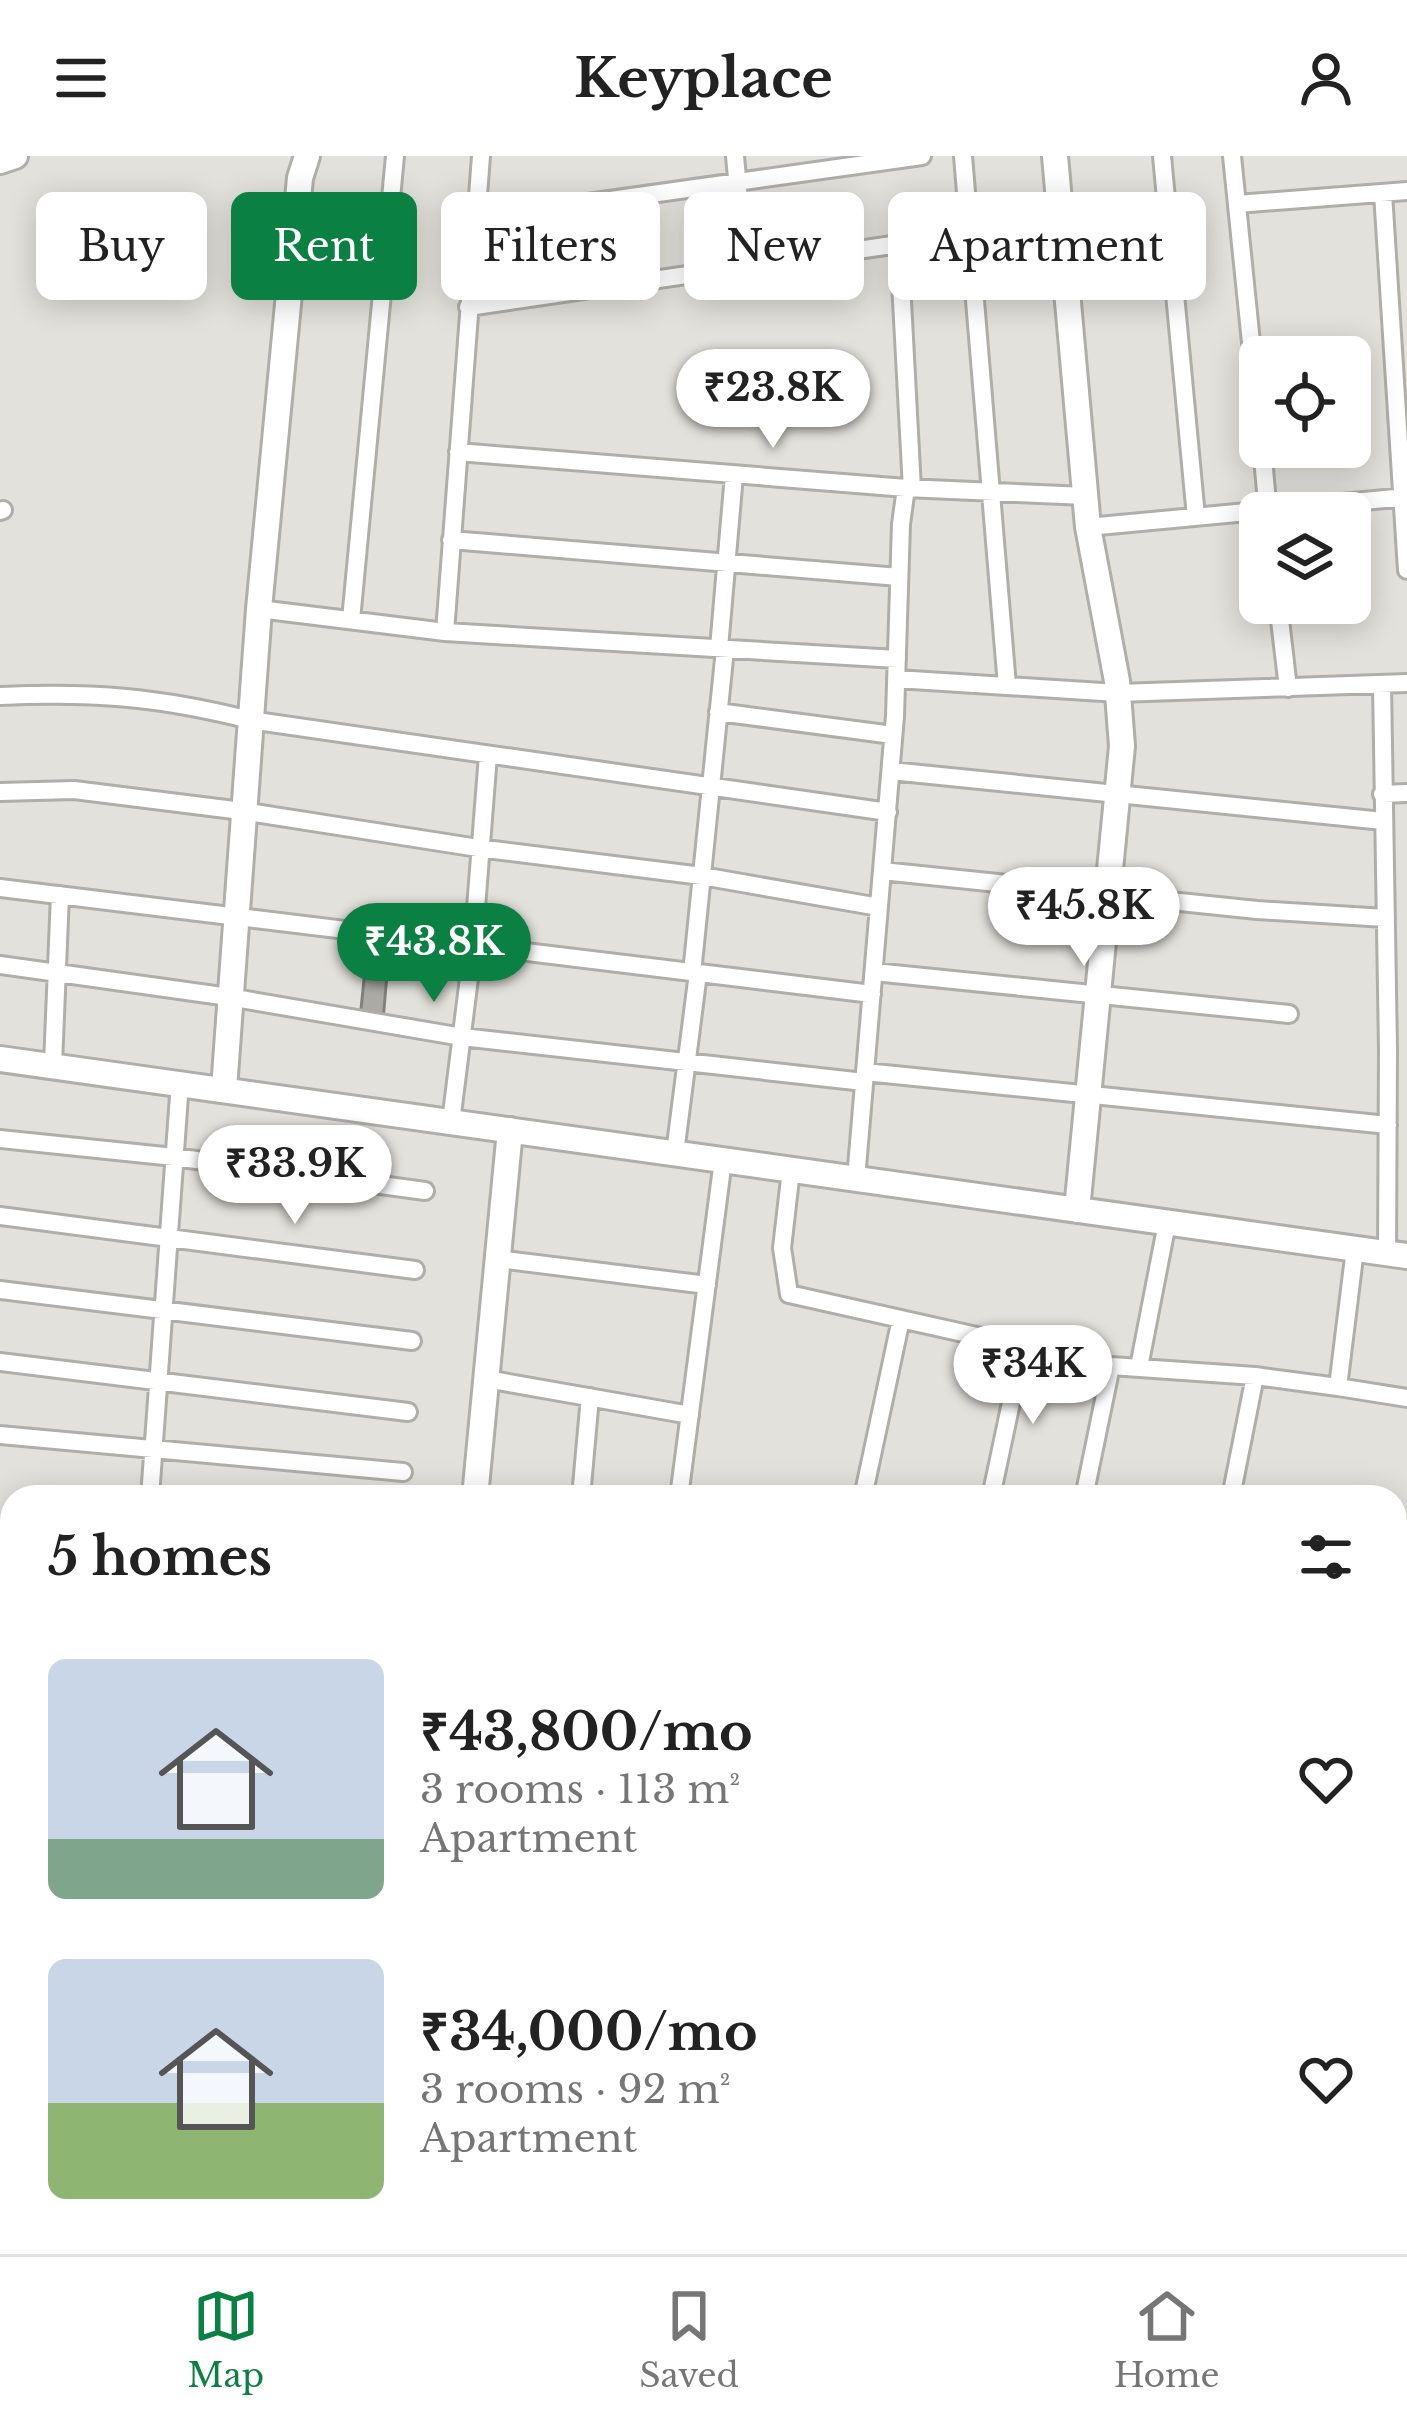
<!DOCTYPE html>
<html lang="en">
<head>
<meta charset="utf-8">
<style>
  body { margin:0; font-family:"Libre Baskerville",serif; background:#f2f2f2; color:#222; height:100vh; display:flex; flex-direction:column; font-size:45px; white-space:nowrap }
  * { box-sizing:border-box; margin:0 }
  p { font-size:39px; color:#767676 }
  .icon { flex:none; width:66px; height:66px; fill:none; stroke:currentColor; stroke-width:2; stroke-linecap:round; stroke-linejoin:round }
  .map { position:relative; flex:1; overflow:hidden }
  .sheet { position:absolute; left:0px; top:1329px; width:1407px; height:771px; display:flex; flex-direction:column; background:#fff; border-radius:36px 36px 0 0; box-shadow:0 6px 30px #0003 }
  .sheet>* { flex:none }
  .banner { position:absolute; left:36px; top:36px; width:1335px; height:108px; display:flex; gap:24px }
  .fabs { position:absolute; left:1239px; top:180px; display:grid; gap:24px }
  .fabs a { display:grid; place-items:center; width:132px; height:132px; border-radius:18px; background:#fff; box-shadow:0 6px 30px #0003; font-size:60px }
  .price { position:absolute; translate:-50% -102px; padding:0 27px; border-radius:42px; background:#fff; color:#222; font-size:39px; line-height:78px; filter:drop-shadow(0 3px 6px #0008) }
  .price::after { content:''; position:absolute; left:50%; top:72px; width:36px; height:27px; margin-left:-18px; background:inherit; clip-path:polygon(0 0,100% 0,50% 100%) }
  .price.on { background:#0b8043; color:#fff }
  ul { padding:0; list-style:none }
  li { display:flex; align-items:center; gap:36px; height:300px; padding:0 48px }
  li span { display:grid; place-items:center; flex:none; width:336px; height:240px; border-radius:18px; color:#555 }
  li>.icon { margin-inline-start:auto }
  span .icon { width:144px; height:144px; fill:#fffc; stroke-width:1 }
  li b { font-size:51px }
  h2 { display:flex; justify-content:space-between; align-items:center; height:144px; padding:0 48px; font-size:51px }
  .chip { padding:0 42px; border-radius:18px; background:#fff; box-shadow:0 6px 30px #0003; font-size:42px; line-height:108px }
  .chip.on { background:#0b8043; color:#fff }
  header { display:flex; justify-content:space-between; align-items:center; height:156px; padding:0 48px; background:#fff; font-size:54px; font-weight:700 }
  .dock { display:flex; justify-content:space-around; align-items:center; height:168px; border-top:3px solid #e0e0e0; background:#fff; font-size:33px; color:#767676 }
  .dock a { display:grid; justify-items:center; gap:6px }
  .dock .on { color:#0b8043 }
  .map>svg:first-child { display:block }
  .building { fill:#acaaa4; stroke:#83817b; stroke-width:3 }
  .lines { fill:none; stroke-linecap:round; stroke-linejoin:round }
  .street-casing { stroke:#b0aea8; stroke-width:22 }
  .secondary-casing { stroke:#b0aea8; stroke-width:30 }
  .street { stroke:#fff; stroke-width:16 }
  .secondary { stroke:#fff; stroke-width:24 }
</style>
</head>
<body>
<header><svg class="icon" aria-label="menu" viewBox="0 0 24 24"><path d="M4 6h16M4 12h16M4 18h16"/></svg>Keyplace<svg class="icon" aria-label="person" viewBox="0 0 24 24"><circle cx="12" cy="8" r="4"/><path d="M4 21q1-7 8-7t8 7"/></svg></header>
<div class="map">
<svg width="1407" height="2098" viewBox="0 0 1407 2098">
  <rect width="100%" height="100%" fill="#e3e1db"/>
  <path class="building" d="M366,804L388,806L383,865L360,863Z"/>
  <g class="lines">
    <g class="street-casing">
      <path id="street" d="M735,0L745,110
        M963,0L1007,530
        M1162,0L1196,361
        M1232,0L1260,275
        M1383,37L1407,414
        M1237,48L1407,35
        M474,63L922,0
        M899,88L912,333
        M468,151L899,88L1062,73
        M1262,291L1268,357
        M458,296L906,332L1086,340
        M0,355L3,354
        M1088,371L1406,341
        M451,384L899,421
        M1278,447L1288,532
        M259,453L445,476L897,503
        M351,464L395,0
        M445,476L481,0
        M719,492L734,319
        M896,523L1118,537L1407,527
        M1382,528L1388,894L1387,1098
        M0,540C94,536 159,541 250,564L888,656
        M718,556L893,579
        M891,615L1383,665
        M0,636L74,634L242,655L478,692L702,720L879,751
        M1382,638L1407,637
        M882,715L1257,754L1385,762
        M0,732L872,838
        M0,809L229,841L462,881L864,926
        M874,816L1289,858
        M692,817L725,493
        M53,908L60,739
        M865,916L1388,969
        M451,966L473,790L488,599
        M0,983L174,1001L425,1035
        M675,997L698,817
        M791,1014L782,1092L789,1138L1111,1210
        M856,1023L895,560L901,368L906,332
        M0,1060L415,1114
        M498,1103L707,1129
        M0,1134L412,1185
        M0,1206L408,1256
        M1139,1211L1167,1067
        M486,1223L690,1259
        M1338,1231L1407,1242
        M0,1279L403,1316
        M150,1341L180,926
        M581,1341L590,1241
        M679,1341L723,1004
        M863,1341L901,1163
        M991,1341L1023,1190
        M1084,1341L1111,1210L1255,1220L1338,1231L1355,1093
        M1231,1341L1255,1220
        M1395,1369L1407,1371
        M0,1397L12,1398
        M1395,1494L1407,1496
        M0,1793L12,1794
        M1395,1857L1407,1858
        M1395,1965L1407,1966
        M0,1970L12,2057
        M16,2088L18,2098
        M67,2088L68,2098
        M159,2088L161,2098
        M241,2088L243,2098
        M312,2088L314,2098
        M394,2088L396,2098
        M543,2098V2088
        M711,2098L712,2088
        M833,2098L834,2088
        M933,2098L934,2088
        M992,2098L993,2088
        M1086,2098L1087,2088
        M1198,2098V2088
        M1319,2098V2088"/>
    </g>
    <g class="secondary-casing">
      <path id="secondary" d="M1055,0L1088,371L1117,525L1122,590L1077,1054
        M0,5L15,0
        M0,903L1407,1100
        M224,933L259,453L300,22L307,0
        M475,1341L510,974
        M478,2088L479,2098"/>
    </g>
    <use href="#street" class="street"/>
    <use href="#secondary" class="secondary"/>
  </g>
</svg>
<div class="fabs">
<a><svg class="icon" aria-label="locate" viewBox="0 0 24 24"><circle cx="12" cy="12" r="6"/><path d="M12 2v4M12 18v4M2 12h4M18 12h4"/></svg></a>
<a><svg class="icon" aria-label="layers" viewBox="0 0 24 24"><path d="M12 4l9 5-9 5-9-5zM3 14l9 5 9-5"/></svg></a>
</div>
<b class="price" style="left:773px;top:295px">₹23.8K</b>
<b class="price" style="left:1084px;top:813px">₹45.8K</b>
<b class="price on" style="left:434px;top:849px">₹43.8K</b>
<b class="price" style="left:295px;top:1071px">₹33.9K</b>
<b class="price" style="left:1033px;top:1271px">₹34K</b>
<div class="banner">
<a class="chip">Buy</a>
<a class="chip on">Rent</a>
<a class="chip">Filters</a>
<a class="chip">New</a>
<a class="chip">Apartment</a>
</div>
<section class="sheet">
<h2>5 homes<svg class="icon" aria-label="filters" viewBox="0 0 24 24"><path d="M4 7h16M4 17h16"/><circle cx="9" cy="7" r="2"/><circle cx="15" cy="17" r="2"/></svg></h2>
<ul>
<li><span style="background:linear-gradient(#c9d6e8 75%,#7fa58c 0)"><svg class="icon" aria-label="home" viewBox="0 0 24 24"><path d="M3 11l9-7 9 7M6 9v11h12V9"/></svg></span><div><b>₹43,800/mo</b><p>3 rooms · 113 m²</p><p>Apartment</p></div><svg class="icon" aria-label="heart" viewBox="0 0 24 24"><path d="M12 20l-8-8c-3-5 5-10 8-4 3-6 11-1 8 4z"/></svg></li>
<li><span style="background:linear-gradient(#c9d6e8 60%,#8fb573 0)"><svg class="icon" aria-label="home" viewBox="0 0 24 24"><path d="M3 11l9-7 9 7M6 9v11h12V9"/></svg></span><div><b>₹34,000/mo</b><p>3 rooms · 92 m²</p><p>Apartment</p></div><svg class="icon" aria-label="heart" viewBox="0 0 24 24"><path d="M12 20l-8-8c-3-5 5-10 8-4 3-6 11-1 8 4z"/></svg></li>
</ul>
</section>
</div>
<nav class="dock">
<a class="on"><svg class="icon" aria-label="map" viewBox="0 0 24 24"><path d="M3 6l6-2 6 2 6-2v14l-6 2-6-2-6 2zM9 4v14M15 6v14"/></svg>Map</a>
<a><svg class="icon" aria-label="saved" viewBox="0 0 24 24"><path d="M7 4h10v16l-5-4-5 4z"/></svg>Saved</a>
<a><svg class="icon" aria-label="home" viewBox="0 0 24 24"><path d="M3 11l9-7 9 7M6 9v11h12V9"/></svg>Home</a>
</nav>
</body>
</html>
